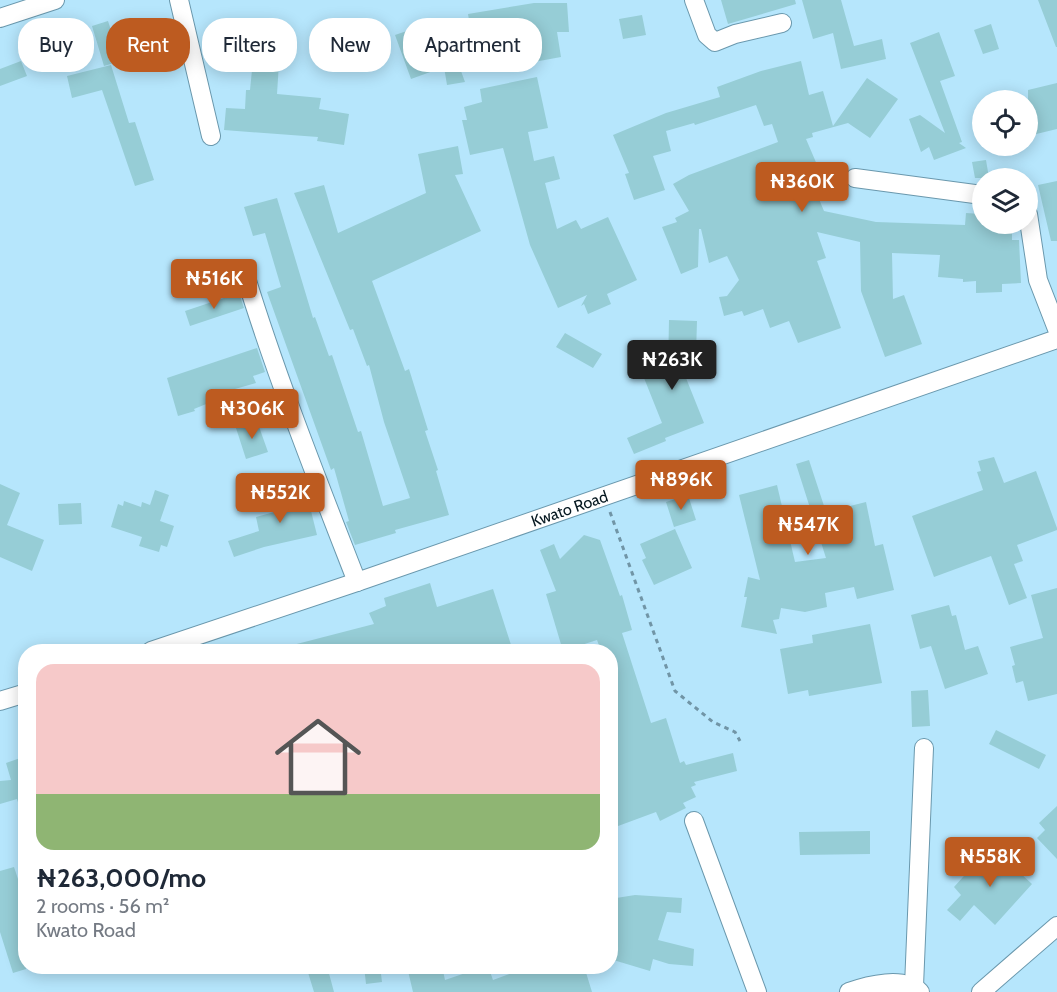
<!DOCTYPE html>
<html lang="en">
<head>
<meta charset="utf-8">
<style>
  body { margin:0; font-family:Cabin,sans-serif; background:#f2f2f3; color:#1f2937; height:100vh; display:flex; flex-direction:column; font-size:22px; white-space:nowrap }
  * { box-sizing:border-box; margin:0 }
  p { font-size:20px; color:#747a83 }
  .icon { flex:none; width:33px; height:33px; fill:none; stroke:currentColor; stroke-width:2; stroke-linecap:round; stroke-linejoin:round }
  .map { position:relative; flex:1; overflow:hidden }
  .details { position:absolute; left:18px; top:644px; width:600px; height:330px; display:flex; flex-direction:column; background:#fff; border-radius:24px; box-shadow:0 3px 15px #0003 }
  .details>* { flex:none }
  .banner { position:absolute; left:18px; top:18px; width:600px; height:54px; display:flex; gap:12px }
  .tools { position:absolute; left:972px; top:90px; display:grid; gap:12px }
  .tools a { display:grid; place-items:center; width:66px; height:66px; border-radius:50%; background:#fff; box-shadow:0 3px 15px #0003; font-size:30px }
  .price { position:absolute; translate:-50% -51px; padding:0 14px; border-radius:6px; background:#bd5b20; color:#fff; font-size:20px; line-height:39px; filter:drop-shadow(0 2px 3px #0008) }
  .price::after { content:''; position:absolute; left:50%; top:36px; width:18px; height:14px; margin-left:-9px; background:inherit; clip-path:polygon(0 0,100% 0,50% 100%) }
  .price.on { background:#222; color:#fff }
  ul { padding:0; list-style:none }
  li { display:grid; align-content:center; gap:12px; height:318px; padding:0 18px }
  li span { display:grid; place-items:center; height:186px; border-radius:18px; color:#555 }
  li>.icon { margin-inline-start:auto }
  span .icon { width:108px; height:108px; fill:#fffc; stroke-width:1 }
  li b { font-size:26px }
  .pill { padding:0 21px; border-radius:24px; background:#fff; box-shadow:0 3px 15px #0003; font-size:21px; line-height:54px }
  .pill.on { background:#bd5b20; color:#fff }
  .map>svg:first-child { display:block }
  .building { fill:#96cdd6 }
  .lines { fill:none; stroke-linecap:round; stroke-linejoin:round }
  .minor-casing { stroke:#6a98ad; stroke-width:20 }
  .path { stroke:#7195a6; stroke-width:3; stroke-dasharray:4.5 4.5; stroke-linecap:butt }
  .minor { stroke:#fff; stroke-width:18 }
  .labels { text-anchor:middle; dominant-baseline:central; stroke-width:6; stroke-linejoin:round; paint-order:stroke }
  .street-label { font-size:16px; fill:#061820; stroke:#fff }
</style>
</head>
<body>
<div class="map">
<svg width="1057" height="992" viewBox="0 0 1057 992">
  <rect width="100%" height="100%" fill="#b6e6fc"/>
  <path class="building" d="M721,0H795L796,4L728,24Z
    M802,0H841L854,46L882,39L886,59L841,69L833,33L813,39Z
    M1038,0H1057V47H1056Z
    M534,3H567L569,32H557L561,57L523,64L519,42L474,49L468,14Z
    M642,15L646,35L623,39L619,19Z
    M442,19L465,82L447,85L444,67L411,79L395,35Z
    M108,21L121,61L104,66L92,26Z
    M991,24L999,49L983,54L974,30Z
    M939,32L955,76L940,81L962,142L959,143L966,148L934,160L929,147L921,152L909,119L920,115L945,133L910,43Z
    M253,60L279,63L277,94L321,98L319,109L349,114L344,145L317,141L318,137L224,130L226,108L245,109L246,90H250Z
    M21,61L27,76L0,86V69Z
    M801,61L809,95L823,91L833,126L867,78L898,99L870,138L848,123L812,133L813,137L806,139L824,181L813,185L824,211L876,222L965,225L966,213L982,214V224H1004L1003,233L1012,232V240H1019L1021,283L1002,284V292L976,293V281L963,282V279L938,277L940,255L892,253L893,299L904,295L922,344L885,357L861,291L860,242L817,232L826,258L817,261L841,328L798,343L789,321L770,328L763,309L744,316L742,311L724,316L719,297L727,296L739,280L727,256L709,263L701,229H699L698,267L681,274L662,227L677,222L675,218L689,211L673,184L689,175L778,142L772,124L764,126L756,105L695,125L694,123L666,131L671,151L653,156L665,190L634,200L625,174L629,173L613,135L666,113L720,97L717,87L761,71Z
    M111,65L129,123L135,122L154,180L135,186L102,90L72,98L67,76Z
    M537,77L548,128L528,132L534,161L554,156L560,179L545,183L557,229L576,220L581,229L608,217L637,280L607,294L611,304L588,314L584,304L581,306L587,295L558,308L530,245L503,148L470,155L462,120H467L464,107L482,102L480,89Z
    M1057,83V129L1028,136V90Z
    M458,146L463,174L455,175L481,231L372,281L405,371L409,369L428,430L425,431L438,470L436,471L449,515L395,530L396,533L355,545L360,558L346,522L349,521L334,468L331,470L267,292L281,287L265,233L253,236L244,207L277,198L313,318L315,317L329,356L332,355L358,432L361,431L383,506L410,498L384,422L369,365L367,366L353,329L350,330L294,193L324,185L338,233L426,193L418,154Z
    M986,160L989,178H975L972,162Z
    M1057,181V241H1051L1038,185Z
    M239,293L244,308L190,326L185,311Z
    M669,320L697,321L696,354L676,353L704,423L665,438L666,441L634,454L627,438L662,423L644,378L668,369Z
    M565,333L602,354L593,368L556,347Z
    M257,348L265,372L253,376L256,383L214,395L216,400L194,409L195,411L178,416L167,378Z
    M257,421L268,452L246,459L236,428Z
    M994,457L1004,483L1036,471L1057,528V530L1017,545L1023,561L1014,564L1027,598L1009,605L991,556L934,577L912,516L983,490L977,472L981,471L978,461Z
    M809,460L826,512L866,502L875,546L883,544L894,590L857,599L854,587L825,593L827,607L805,612L781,608L779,619L773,620L777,634L741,627L747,597H744L748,577L760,580L739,495L777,485L795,562L826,558L796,464Z
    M296,480L306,504L309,503L317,535L264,547L234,557L228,541L259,531L256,517L289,508L280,486Z
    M0,484L20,493L7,525L44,540L32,571L0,557Z
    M155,490L169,495L160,521L174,526L167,547L161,545L159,552L139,546L142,537L111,527L118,504L123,506L124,501L141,507L142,502L150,505Z
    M688,495L696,520L674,527L666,502Z
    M81,503L82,524L59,525L58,504Z
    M675,529L692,568L654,585L642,560L646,558L640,544Z
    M584,535L600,540L620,596L622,595L632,630L622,633L651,723L666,718L680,763L684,761L686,765L733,753L737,771L694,782L696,785L691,787L696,797L683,803L686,808L660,821L656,812L610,829V742L615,740L610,726V651H601L597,640L563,651L546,594L556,591L540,550L554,544L560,559Z
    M430,583L437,607L493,589L513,651H402L400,645L374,651H290L289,646L374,624L369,613L386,606L384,598Z
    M1057,588V694L1028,701L1023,681L1016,683L1012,666L1015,665L1010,647L1043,638L1031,595Z
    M949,605L952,616L956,615L965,650L978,646L988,674L945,689L931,646L920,649L911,615Z
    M870,624L882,683L809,696L808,690L788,694L780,649L813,643L812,635Z
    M928,690L930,726L912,727L911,691Z
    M996,730L1046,755L1039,769L989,744Z
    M26,756V814L22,815L17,799L0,804V781L11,780L6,763Z
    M1057,806V859L1037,838L1045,830L1039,823Z
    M870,831V854L800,855L799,832Z
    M991,846L1032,884L995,925L974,905L960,921L947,910L961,895L954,887Z
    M14,867L26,903V969L13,973L0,932V871Z
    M635,895L682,898L681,913L667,912L658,940L694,949L693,966L669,964L653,959L650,971L610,959V899Z
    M306,966H327L334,992H314Z
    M364,966H380L382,982L366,984Z
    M431,966H442L445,980L486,966H488L493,980L531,966H584L592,992H413L408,971Z"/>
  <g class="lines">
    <g class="minor-casing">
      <g id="minor">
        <path d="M179,0L211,136"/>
        <path d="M694,0L707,35L715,42L735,34L782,23"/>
        <path d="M0,18L55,0"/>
        <path d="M855,178L982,195"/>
        <path d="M1028,214L1038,280L1057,329"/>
        <path d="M244,271C276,376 317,479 357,582"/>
        <path id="s1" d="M151,651L357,582L1057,339"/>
        <path d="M0,701L26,693"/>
        <path d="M694,821L757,992"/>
        <path d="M914,986L924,748"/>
        <path d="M849,992C868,985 904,976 920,992"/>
        <path d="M981,992L1057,926"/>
      </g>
    </g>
    <path class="path" d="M610,512L675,691L713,722L735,732L740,741"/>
    <use href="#minor" class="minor"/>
  </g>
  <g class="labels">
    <g class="street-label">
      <text stroke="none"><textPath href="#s1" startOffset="442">Kwato Road</textPath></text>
    </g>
  </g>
</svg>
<div class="tools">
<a><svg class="icon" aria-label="locate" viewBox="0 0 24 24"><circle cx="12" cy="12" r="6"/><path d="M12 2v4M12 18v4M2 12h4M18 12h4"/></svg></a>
<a><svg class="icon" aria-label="layers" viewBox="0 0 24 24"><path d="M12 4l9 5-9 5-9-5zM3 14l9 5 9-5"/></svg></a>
</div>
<b class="price" style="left:802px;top:213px">₦360K</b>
<b class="price" style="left:214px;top:310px">₦516K</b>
<b class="price on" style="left:672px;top:391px">₦263K</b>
<b class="price" style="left:252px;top:440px">₦306K</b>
<b class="price" style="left:681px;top:511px">₦896K</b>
<b class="price" style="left:280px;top:524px">₦552K</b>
<b class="price" style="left:808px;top:556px">₦547K</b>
<b class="price" style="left:990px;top:888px">₦558K</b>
<div class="banner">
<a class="pill">Buy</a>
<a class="pill on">Rent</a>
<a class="pill">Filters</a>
<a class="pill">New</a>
<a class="pill">Apartment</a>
</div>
<section class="details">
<ul>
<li><span style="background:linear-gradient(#f6c9c9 70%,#8fb573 0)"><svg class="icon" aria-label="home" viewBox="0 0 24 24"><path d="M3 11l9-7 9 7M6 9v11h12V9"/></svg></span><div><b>₦263,000/mo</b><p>2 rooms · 56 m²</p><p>Kwato Road</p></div></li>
</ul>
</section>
</div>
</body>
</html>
